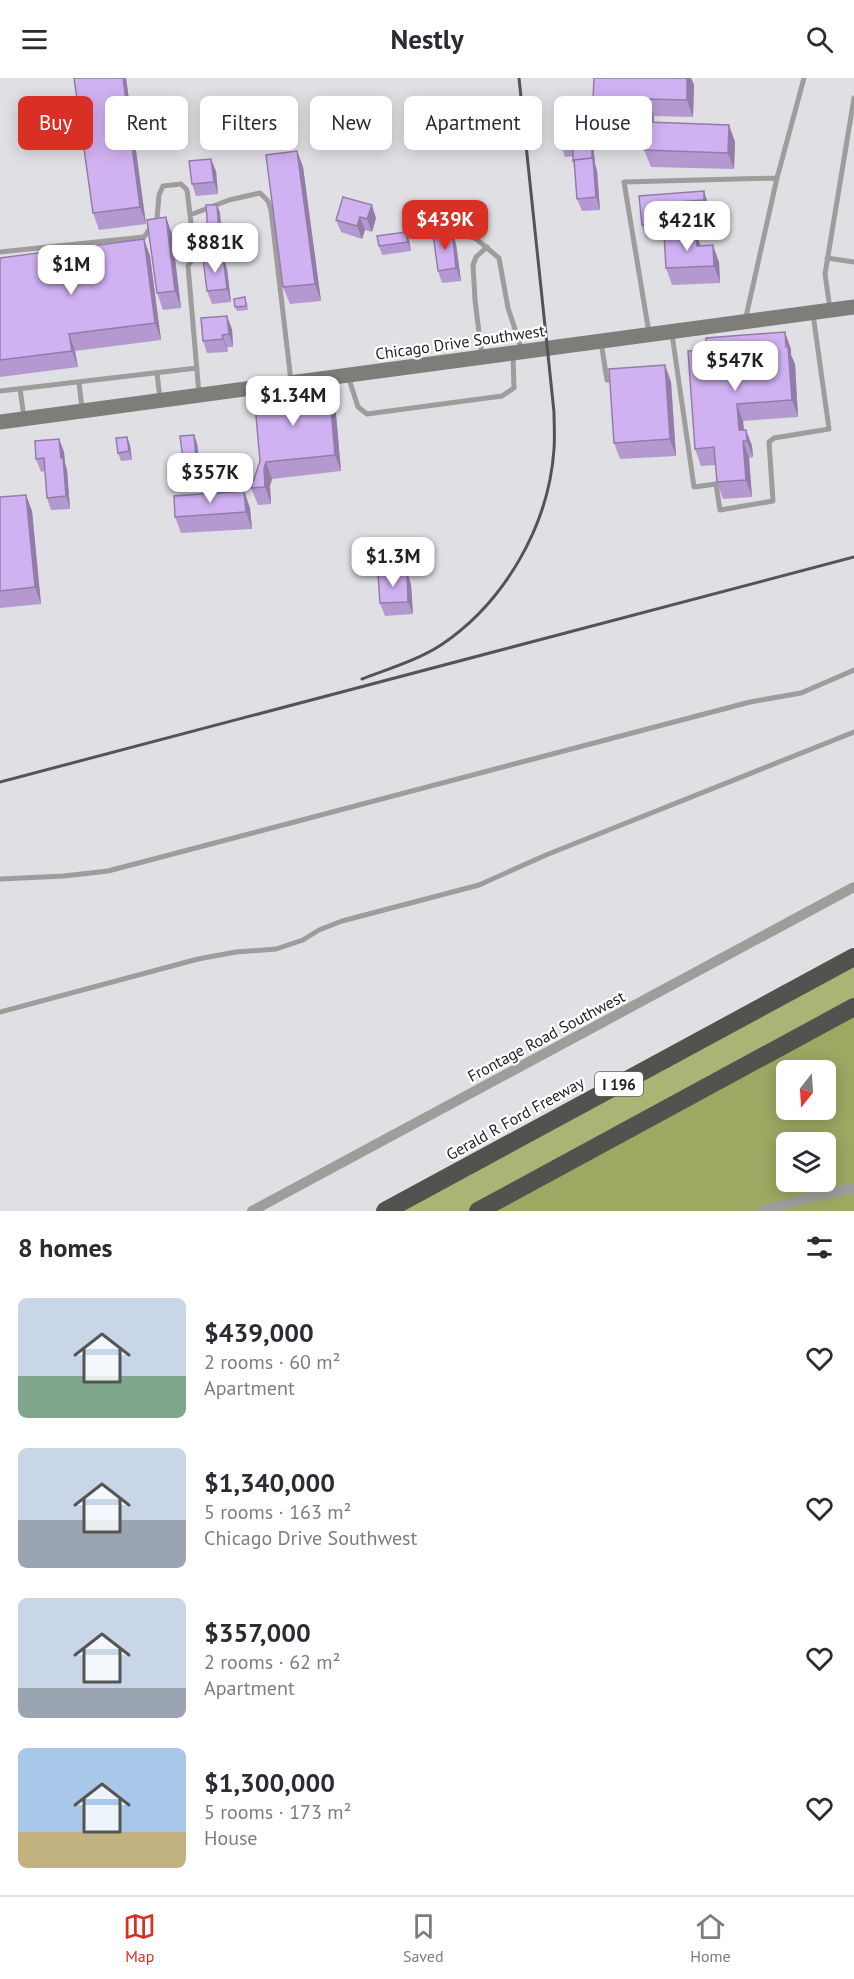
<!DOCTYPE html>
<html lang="en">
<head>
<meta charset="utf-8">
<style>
  body { margin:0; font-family:"PT Sans",sans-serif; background:#f2f2f3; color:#2b2b33; height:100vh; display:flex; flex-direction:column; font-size:22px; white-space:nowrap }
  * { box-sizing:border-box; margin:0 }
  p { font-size:20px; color:#7c7c81 }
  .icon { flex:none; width:33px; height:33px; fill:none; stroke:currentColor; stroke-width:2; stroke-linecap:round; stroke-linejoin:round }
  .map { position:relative; height:1133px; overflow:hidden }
  .drawer { display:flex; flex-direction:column; background:#fff; flex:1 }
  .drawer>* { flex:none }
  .banner { position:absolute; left:18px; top:18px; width:819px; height:54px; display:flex; gap:12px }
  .needle { width:39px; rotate:197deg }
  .tools { position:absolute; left:776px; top:982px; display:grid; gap:12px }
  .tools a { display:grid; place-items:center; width:60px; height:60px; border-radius:9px; background:#fff; box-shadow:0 3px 15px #0003; font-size:30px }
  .price { position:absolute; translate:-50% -51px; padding:0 14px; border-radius:12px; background:#fff; color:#222; font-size:20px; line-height:39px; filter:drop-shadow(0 2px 3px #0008) }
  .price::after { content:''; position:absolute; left:50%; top:36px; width:18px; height:14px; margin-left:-9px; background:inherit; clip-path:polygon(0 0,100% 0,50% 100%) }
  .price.current { background:#d93025; color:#fff }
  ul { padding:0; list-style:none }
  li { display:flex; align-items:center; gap:18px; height:150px; padding:0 18px }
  li span { display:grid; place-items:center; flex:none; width:168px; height:120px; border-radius:9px; color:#555 }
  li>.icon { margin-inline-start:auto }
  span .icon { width:72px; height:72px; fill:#fffc; stroke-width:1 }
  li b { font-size:26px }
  h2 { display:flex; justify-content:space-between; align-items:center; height:72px; padding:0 18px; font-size:26px }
  .tag { padding:0 21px; border-radius:9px; background:#fff; box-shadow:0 3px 15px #0003; font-size:21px; line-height:54px }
  .tag.current { background:#d93025; color:#fff }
  header { display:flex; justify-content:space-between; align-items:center; height:78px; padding:0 18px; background:#fff; font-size:27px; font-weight:700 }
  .menu { display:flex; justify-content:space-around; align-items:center; height:84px; border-top:2px solid #e1e1e2; background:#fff; font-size:16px; color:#7c7c81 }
  .menu a { display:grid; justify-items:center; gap:3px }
  .menu .current { color:#d93025 }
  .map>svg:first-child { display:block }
  .green { fill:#aab475 }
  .forest { fill:#9da863; fill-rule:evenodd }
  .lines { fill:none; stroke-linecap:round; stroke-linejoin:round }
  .service { stroke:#9e9d9b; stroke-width:5 }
  .minor { stroke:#9e9d9b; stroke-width:10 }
  .secondary { stroke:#7e7d7a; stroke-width:15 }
  .motorway { stroke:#54524f; stroke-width:18 }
  .rail { stroke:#545456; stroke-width:3 }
  .wall { fill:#b399d0 }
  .shaded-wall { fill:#927da9 }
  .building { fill:#d0b2f2; stroke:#927da9; stroke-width:1.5 }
  .labels { text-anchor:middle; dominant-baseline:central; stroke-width:4.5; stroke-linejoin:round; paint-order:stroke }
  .shield { fill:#fff; stroke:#626264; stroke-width:1.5 }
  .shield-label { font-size:15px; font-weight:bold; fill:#1f1f21 }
  .street-label { font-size:16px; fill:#1f1f21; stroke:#fff }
</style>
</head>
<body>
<header><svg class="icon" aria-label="menu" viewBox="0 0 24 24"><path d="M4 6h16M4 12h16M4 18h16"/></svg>Nestly<svg class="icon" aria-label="search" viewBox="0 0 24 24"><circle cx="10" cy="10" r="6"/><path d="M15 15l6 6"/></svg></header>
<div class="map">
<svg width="854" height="1133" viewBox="0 0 854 1133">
  <rect width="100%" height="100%" fill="#e0dfe4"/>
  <path class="green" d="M854,879V929L478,1133H385Z"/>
  <path class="forest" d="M854,929V1133H478ZM786,993H825V1032H786ZM786,1065H825V1104H786Z"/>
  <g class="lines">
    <path class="service" d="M777,100L804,0
      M190,137L229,122L260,115L268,123L271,132L291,303
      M419,146L475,160L499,180L508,230L522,272
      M0,174L144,159L157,141L159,117L163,108L181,106L187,112L195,177L188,188L199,316
      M827,180L854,184
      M830,231L825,196L854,20
      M649,255L624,104L777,100L745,243
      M672,256L694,409L716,406L720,432L773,423L769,364L774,360L829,351L813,236
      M601,264L607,302L616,301
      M482,279L475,222L473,187L476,179L487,169
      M157,295L160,321
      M348,298L358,329L367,336L502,318L514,310L513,277
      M79,304L82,331
      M20,311L24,339
      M0,313L197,290
      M0,801L64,798L108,793L750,624L801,615L854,592
      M0,934L198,881L236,874L276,871L303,862L319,852L342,843L479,807L546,777L854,654"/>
    <path class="minor" d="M252,1133L854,809
      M762,1133L804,1121L854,1110"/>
    <path class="secondary" d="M0,344L854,229"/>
    <path class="motorway" d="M385,1133L854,879
      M478,1133L854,929"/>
    <path class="rail" d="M362,601C388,591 418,582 441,567C505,524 549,447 554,371C555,359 554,346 554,334L519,0
      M0,704L854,479"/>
  </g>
  <path class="wall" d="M126,0L146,146L99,152L93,135Z
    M594,0H691L694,7L693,39L654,38L653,44L729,47L735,64L734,91L651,89L644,72L645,62H622L616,45V40L599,39L593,22Z
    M593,66L595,86L597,93L600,132L582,133L577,121L573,78L565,79L562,70Z
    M297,73L303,89L321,223L290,226L283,209Z
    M216,93L218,116L196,118L192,106Z
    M704,113L708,126L709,135L682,137L684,155L701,168L719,184L720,205L672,207L666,190L664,158L646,159L642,147L639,118Z
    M343,119L376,140L372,154L365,152L362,161L341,154L336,142Z
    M217,127L220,135L223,176L212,177L209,168Z
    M406,154L409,162L411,173L382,177L379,168Z
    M172,156L181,230L163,232L157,215Z
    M144,161L150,178L161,262L75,273L78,289L0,299V180Z
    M456,166L461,203L442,205L438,193Z
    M223,178L227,191L231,224L212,226L207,213Z
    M247,224L248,232L237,233L235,229Z
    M232,251L233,269H227L228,274L207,275L203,263Z
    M791,271V277L795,286L798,339L743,343L744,352H746L752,368L753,379L749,380L752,419L723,421L717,404L716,387L701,388L695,371L706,272Z
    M665,287L671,304L676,378L620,381L614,365Z
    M335,325L341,393L272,401L270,408L271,426L258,427L251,410L260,383Z
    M127,359L130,367L132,382L121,383L118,375Z
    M59,361L64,374L65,385L67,392L70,431L51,432L47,420L45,393L41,394L36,381Z
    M197,365L200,388L186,390L183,381Z
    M244,413L250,430L252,451L181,455L175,439Z
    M26,417L32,433L41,526L0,530V419Z
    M407,494L411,507L413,536L385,538L380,525Z"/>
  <path class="shaded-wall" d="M123,0H126L146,146L140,129Z
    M687,0H691L694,7L693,39L687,22Z
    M648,21L654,38L653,61L647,44Z
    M729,47L735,64L734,91L728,75Z
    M590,57L593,66L595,86L597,93L600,132L596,119Z
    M297,73L303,89L321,223L315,206Z
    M211,81L216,93L218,116L214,104Z
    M704,113L708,126L709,135L704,122Z
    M678,124L682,137L684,157L679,144Z
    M217,127L220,135L223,176L220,167Z
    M372,127L376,140L372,154L367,141Z
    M166,139L172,156L181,230L175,213Z
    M360,139L365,152L362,161L357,148Z
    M452,153L456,166L461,203L456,190Z
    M406,154L409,162L411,173L408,164Z
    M696,155L702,171L697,168Z
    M144,161L150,178L161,262L155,245Z
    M713,167L719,184L720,205L714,188Z
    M223,178L227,191L231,224L227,211Z
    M227,238L232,251L233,269L229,256Z
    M785,254L791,271V277L795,286L798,339L792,322Z
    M69,256L75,273L78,289L72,273Z
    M222,257L227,269L228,274L223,261Z
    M665,287L671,304L676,378L670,361Z
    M329,309L335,325L341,393L335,377Z
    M737,326L743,343L745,363L739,352Z
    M746,352L752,368L753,379L747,363Z
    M194,357L197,365L200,388L196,380Z
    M127,359L130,367L132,382L129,373Z
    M59,361L64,374L65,385L67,392L70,431L66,418Z
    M743,363L749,380L752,419L746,402Z
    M266,384L272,401L270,408L271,426L265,409L264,391Z
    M244,413L250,430L252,451L246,434Z
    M26,417L32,433L41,526L35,509Z
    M407,494L411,507L413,536L408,524Z"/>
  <path class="building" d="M74,0H123L140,129L93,135Z
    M594,0H687V22L648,21L647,44L729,47L728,75L644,72L645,46L616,45L617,23L593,22Z
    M590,57L591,69L562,70L561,59Z
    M573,71H592V80L574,82V83H573Z
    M297,73L315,206L283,209L266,77Z
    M593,80L596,119L577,121L574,82Z
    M211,81L214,104L192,106L189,83Z
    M704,113V122L678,124L679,144L642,147L639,118Z
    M343,119L372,127L367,141L360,139L357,148L336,142Z
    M206,127H217L220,167L209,168Z
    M166,139L175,213L157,215L147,142Z
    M452,153L456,190L438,193L433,156Z
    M406,154L408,164L379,168L377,158Z
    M696,155L697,168L713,167L714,188L666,190L664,156Z
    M144,161L155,245L69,256L72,273L0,282V180Z
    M223,178L227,211L207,213L203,180Z
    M245,219L246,228L235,229L234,221Z
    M227,238L229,256L222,257L223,261L203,263L201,240Z
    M785,254L786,269H788L792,322L737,326L739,352H746L747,363H743L746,402L717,404L714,369L695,371L688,273L706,272V260Z
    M665,287L670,361L614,365L609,291Z
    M329,309L335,377L266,384L264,391L265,409L251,410L260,383L254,315Z
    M194,357L196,380L183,381L180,358Z
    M127,359L129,373L118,375L116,360Z
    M59,361L61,380L63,379L66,418L47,420L44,380L36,381L35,363Z
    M244,413L246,434L175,439L174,418Z
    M26,417L35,509L0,513V419Z
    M407,494L408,524L380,525L378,496Z"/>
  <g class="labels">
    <rect class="shield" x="595" y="994" width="48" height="24" rx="4.5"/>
    <g class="shield-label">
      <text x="619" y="1006">I 196</text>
    </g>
    <g class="street-label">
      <text transform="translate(460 264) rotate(-8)">Chicago Drive Southwest</text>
      <text transform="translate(546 958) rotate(-28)">Frontage Road Southwest</text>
      <text transform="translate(515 1040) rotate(-29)">Gerald R Ford Freeway</text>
    </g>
  </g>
</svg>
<div class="tools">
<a><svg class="needle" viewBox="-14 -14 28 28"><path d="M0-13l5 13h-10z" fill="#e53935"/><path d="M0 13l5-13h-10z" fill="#7c7c81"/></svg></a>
<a><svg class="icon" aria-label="layers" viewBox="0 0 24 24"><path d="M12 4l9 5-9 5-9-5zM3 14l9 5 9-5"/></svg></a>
</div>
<b class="price current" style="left:445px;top:173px">$439K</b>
<b class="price" style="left:687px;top:174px">$421K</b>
<b class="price" style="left:215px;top:196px">$881K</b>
<b class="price" style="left:71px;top:218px">$1M</b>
<b class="price" style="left:735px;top:314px">$547K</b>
<b class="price" style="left:293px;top:349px">$1.34M</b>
<b class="price" style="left:210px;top:426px">$357K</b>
<b class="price" style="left:393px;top:510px">$1.3M</b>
<div class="banner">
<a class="tag current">Buy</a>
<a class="tag">Rent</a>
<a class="tag">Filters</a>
<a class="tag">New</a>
<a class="tag">Apartment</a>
<a class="tag">House</a>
</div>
</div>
<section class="drawer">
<h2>8 homes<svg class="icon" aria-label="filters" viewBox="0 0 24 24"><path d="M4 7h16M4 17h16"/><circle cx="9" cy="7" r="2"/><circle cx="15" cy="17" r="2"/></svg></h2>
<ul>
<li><span style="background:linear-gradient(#c9d6e8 65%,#7fa58c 0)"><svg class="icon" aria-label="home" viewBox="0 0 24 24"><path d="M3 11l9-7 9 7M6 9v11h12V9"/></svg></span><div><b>$439,000</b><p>2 rooms · 60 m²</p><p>Apartment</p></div><svg class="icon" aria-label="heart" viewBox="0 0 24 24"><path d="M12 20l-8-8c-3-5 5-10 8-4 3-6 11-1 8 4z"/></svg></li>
<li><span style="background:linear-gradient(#c9d6e8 60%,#9aa5b1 0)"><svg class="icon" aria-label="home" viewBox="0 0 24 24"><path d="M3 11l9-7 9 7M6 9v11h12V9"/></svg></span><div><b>$1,340,000</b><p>5 rooms · 163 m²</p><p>Chicago Drive Southwest</p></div><svg class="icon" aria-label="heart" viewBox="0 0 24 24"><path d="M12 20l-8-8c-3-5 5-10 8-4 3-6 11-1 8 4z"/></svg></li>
<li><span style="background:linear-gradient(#c9d6e8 75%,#9aa5b1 0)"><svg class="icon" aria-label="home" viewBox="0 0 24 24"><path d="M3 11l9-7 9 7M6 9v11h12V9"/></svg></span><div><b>$357,000</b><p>2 rooms · 62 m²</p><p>Apartment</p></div><svg class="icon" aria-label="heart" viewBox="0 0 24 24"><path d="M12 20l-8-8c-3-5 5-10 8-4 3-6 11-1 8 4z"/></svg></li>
<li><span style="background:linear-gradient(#a9c7e8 70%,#c2b280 0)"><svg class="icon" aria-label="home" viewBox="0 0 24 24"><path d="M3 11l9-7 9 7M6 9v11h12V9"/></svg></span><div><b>$1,300,000</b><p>5 rooms · 173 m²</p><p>House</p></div><svg class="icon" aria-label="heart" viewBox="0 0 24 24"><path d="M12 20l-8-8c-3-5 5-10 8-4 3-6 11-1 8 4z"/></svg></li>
</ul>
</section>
<nav class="menu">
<a class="current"><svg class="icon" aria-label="map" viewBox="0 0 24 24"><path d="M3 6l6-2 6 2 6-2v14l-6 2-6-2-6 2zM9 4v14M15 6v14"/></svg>Map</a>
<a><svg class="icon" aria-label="saved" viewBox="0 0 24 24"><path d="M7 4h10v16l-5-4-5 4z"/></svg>Saved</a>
<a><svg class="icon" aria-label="home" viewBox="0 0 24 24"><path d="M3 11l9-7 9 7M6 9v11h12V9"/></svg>Home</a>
</nav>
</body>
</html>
